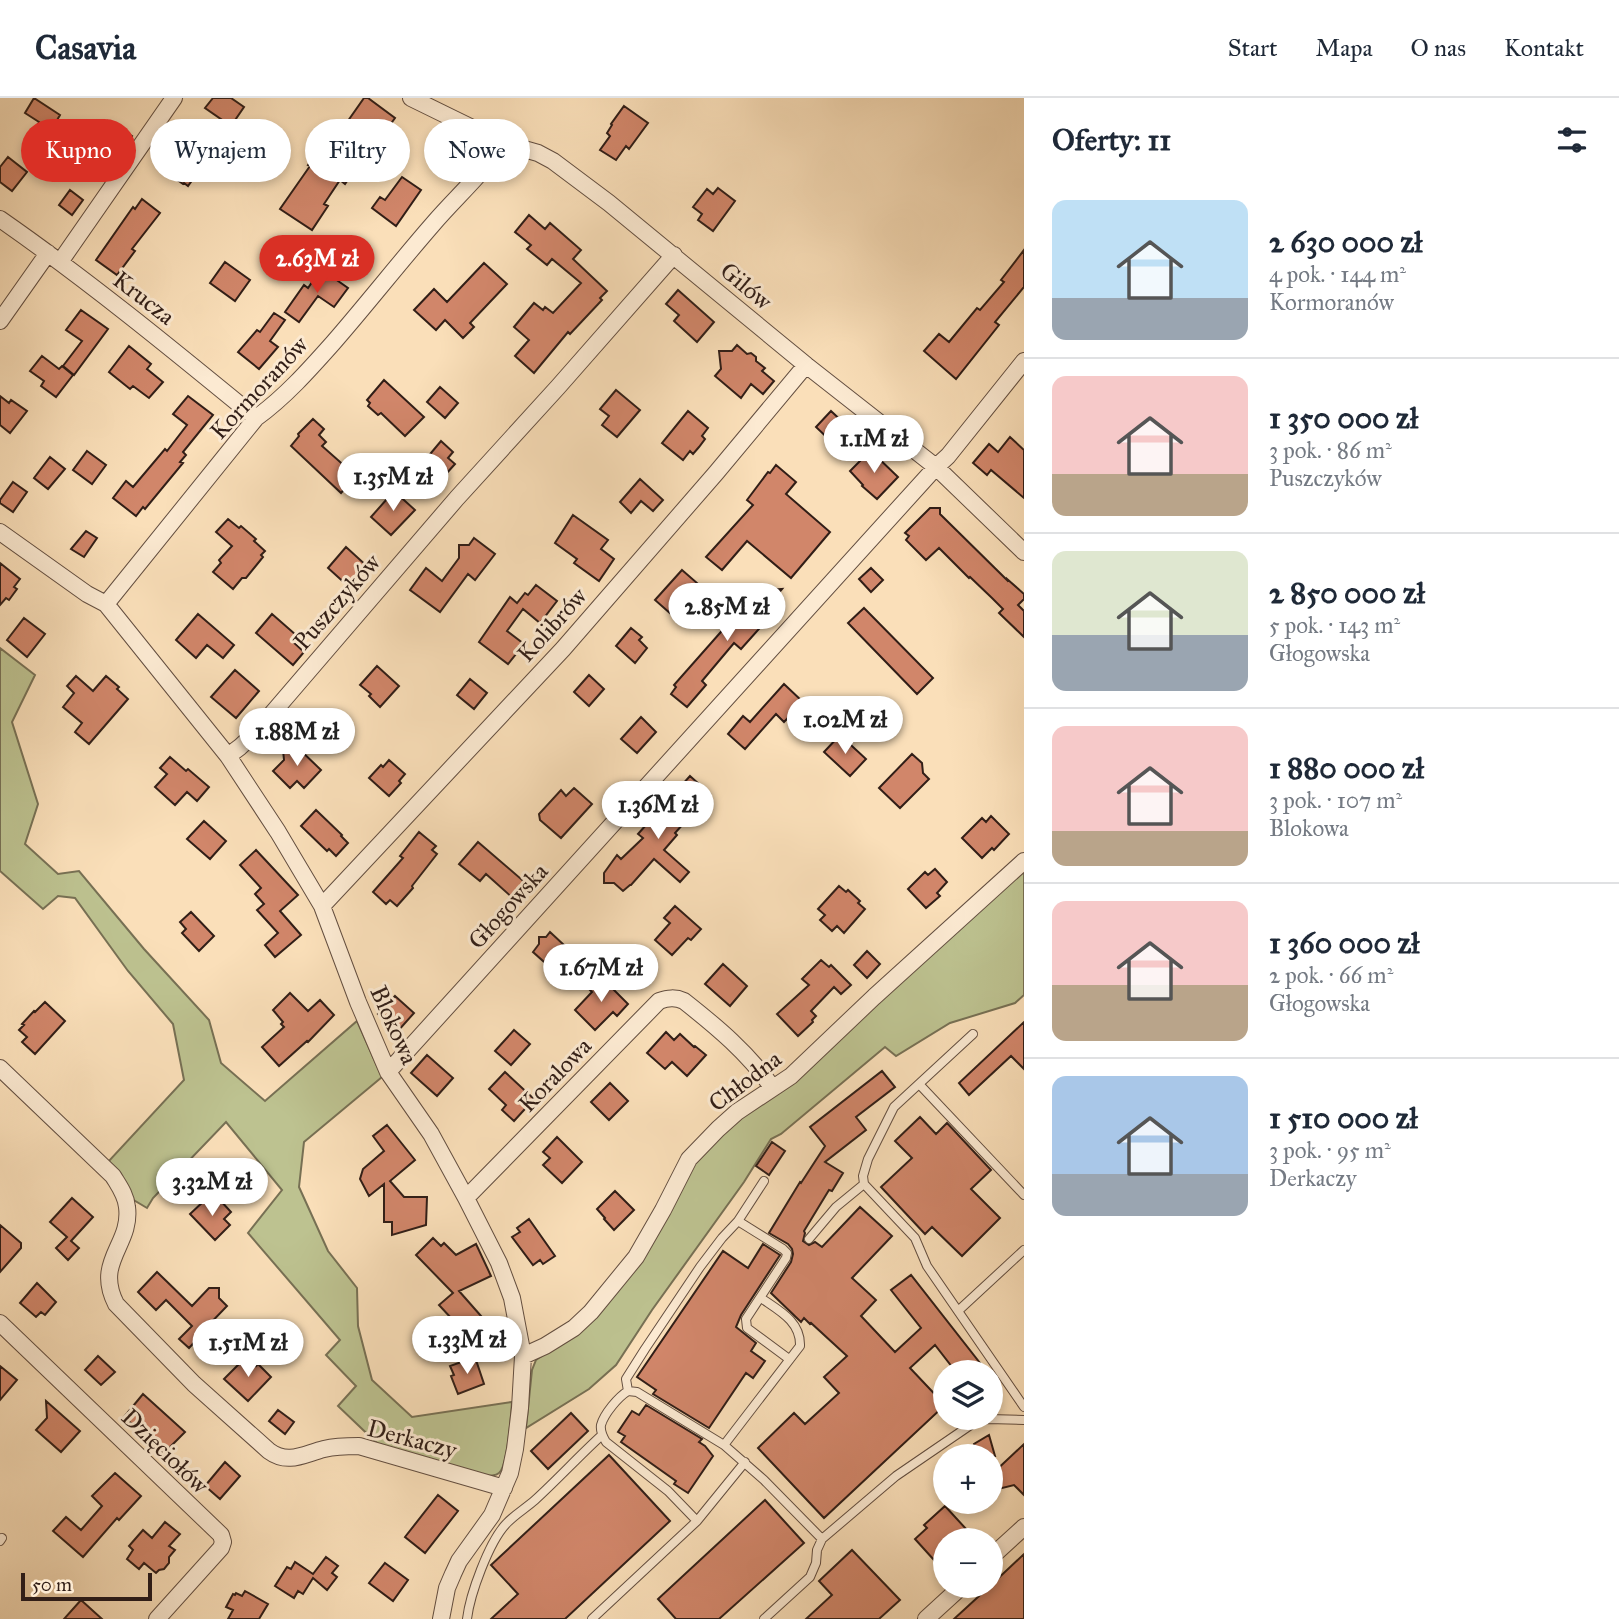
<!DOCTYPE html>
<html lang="pl">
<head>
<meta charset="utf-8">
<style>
  body { margin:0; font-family:"IM FELL Great Primer",serif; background:#f6f6f7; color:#1f2937; height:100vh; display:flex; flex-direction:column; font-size:26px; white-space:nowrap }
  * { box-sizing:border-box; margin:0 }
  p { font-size:23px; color:#747a83 }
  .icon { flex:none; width:38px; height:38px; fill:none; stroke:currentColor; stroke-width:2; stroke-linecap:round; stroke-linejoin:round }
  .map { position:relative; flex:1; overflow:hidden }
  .panel { display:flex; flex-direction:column; background:#fff; width:595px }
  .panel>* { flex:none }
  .top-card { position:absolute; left:21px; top:21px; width:665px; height:63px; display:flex; gap:14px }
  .tools { position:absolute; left:933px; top:1262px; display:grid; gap:14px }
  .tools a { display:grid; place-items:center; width:70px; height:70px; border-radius:50%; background:#fff; box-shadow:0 4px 10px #0003; font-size:35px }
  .scale { position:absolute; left:21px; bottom:18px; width:131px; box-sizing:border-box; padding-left:7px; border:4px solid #311e17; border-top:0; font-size:19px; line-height:24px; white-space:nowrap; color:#311e17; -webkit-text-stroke:5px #fcead2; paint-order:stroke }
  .price { position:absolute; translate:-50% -60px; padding:0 16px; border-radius:24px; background:#fff; color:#222; font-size:23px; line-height:46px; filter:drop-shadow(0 2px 4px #0008) }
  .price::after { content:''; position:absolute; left:50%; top:42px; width:21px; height:16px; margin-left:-10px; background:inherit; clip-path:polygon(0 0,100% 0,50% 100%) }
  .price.selected { background:#d93025; color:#fff }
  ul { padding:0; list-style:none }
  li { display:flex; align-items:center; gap:21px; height:175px; padding:0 28px }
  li+li { border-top:2px solid #e0e1e3 }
  li span { display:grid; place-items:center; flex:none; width:196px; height:140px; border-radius:14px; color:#555 }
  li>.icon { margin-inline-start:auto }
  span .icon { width:84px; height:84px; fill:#fffc; stroke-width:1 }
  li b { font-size:30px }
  h2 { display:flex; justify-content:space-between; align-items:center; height:84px; padding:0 28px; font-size:30px }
  .tag { padding:0 24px; border-radius:32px; background:#fff; box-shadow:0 4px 10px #0003; font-size:24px; line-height:63px }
  .tag.selected { background:#d93025; color:#fff }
  header { display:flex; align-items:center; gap:42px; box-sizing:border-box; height:98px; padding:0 35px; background:#fff; border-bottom:2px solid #e0e1e3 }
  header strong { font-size:33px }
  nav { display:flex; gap:38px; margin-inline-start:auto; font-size:24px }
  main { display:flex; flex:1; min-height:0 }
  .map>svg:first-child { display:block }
  .green { fill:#bdc290; stroke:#777054; stroke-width:2 }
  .building { fill:#d1866a; stroke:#311e17; stroke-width:2 }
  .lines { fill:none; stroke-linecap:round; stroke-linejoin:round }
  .lane-casing { stroke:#634e40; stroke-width:10 }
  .street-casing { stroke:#634e40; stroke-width:18 }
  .lane { stroke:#fcead2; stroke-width:8 }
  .street { stroke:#fcead2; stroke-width:16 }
  .labels { text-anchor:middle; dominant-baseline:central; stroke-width:6; stroke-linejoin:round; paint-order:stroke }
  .street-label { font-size:24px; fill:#311e17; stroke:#fcead2 }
</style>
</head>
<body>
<header>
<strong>Casavia</strong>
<nav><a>Start</a><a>Mapa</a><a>O nas</a><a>Kontakt</a></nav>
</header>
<main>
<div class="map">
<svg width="1024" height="1521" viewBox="0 0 1024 1521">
  <rect width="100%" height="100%" fill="#fadfb9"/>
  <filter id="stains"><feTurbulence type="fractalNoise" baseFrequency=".00286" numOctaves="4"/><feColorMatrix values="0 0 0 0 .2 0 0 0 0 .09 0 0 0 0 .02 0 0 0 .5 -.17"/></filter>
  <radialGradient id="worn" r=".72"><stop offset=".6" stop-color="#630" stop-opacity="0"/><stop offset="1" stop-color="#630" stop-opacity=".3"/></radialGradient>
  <path class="green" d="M0,550L35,577L12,624L38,706L25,746L58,776L79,773L144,851L209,922L221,965L265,1003L357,923L382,979L304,1044L299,1089L328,1153L357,1190L358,1228L372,1282L412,1319L512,1304C511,1317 508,1368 499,1375C496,1378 493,1377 488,1378L380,1348L338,1308L356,1288L326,1257L340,1242L248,1135L282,1092L226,1024L153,1100L147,1110L132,1101L107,1065L184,982L173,926L128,873L75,800L58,798L43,811L0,773Z
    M1024,768V897L1015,905L950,925L896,958L885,949L781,1036L771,1041L744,1084L652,1212L616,1267L589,1291L526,1330L532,1272L536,1262L579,1233L693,1065L734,1022Z"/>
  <path class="building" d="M34,0L60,17L46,41L33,34L39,24L25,15Z
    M213,0H231L244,9L231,28L205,10Z
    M364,0H368L395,20L371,53L369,52L345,86L340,82L324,106L328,108L312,132L280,111L310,68L308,67L321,48L325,42L331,47Z
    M624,8L648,25L629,51L626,48L616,62L600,52L610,38L607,35L612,27L611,26Z
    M108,23L132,38L123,53L98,39Z
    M441,32L461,46L452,59L446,55L442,61L430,53L434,47L431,45Z
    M185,39L205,53L198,63L203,67L188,88L184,85L183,86L162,71L167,63L166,62Z
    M8,59L27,74L12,93L0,84V69Z
    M402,79L421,92L396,128L372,110L380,99L385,102Z
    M718,90L735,103L713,133L698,122L702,116L693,109L707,91L713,96Z
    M70,92L83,102L72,117L59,107Z
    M142,101L160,115L132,151L135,153L117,177L96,162L133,109L135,111Z
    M529,117L545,131L550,125L581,152L573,161L607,193L600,200L602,202L570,236L568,234L534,275L515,258L529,242L514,229L534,205L543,212L545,209L553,215L581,185L552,161L547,167L527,151L531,147L515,134Z
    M1024,152V189L995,224L999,227L956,281L924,253L939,236L949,244L977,210L980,212L1004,184L1001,182Z
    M225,164L250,182L235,203L210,185Z
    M484,165L507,186L470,225L474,229L463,240L445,222L436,232L414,212L434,191L447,204Z
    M321,171L348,190L334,209L318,198L299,224L285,214L304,187L308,190Z
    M678,192L714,224L697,244L674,223L679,217L666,206Z
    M81,212L108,231L74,277L63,268L82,243L66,232Z
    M274,215L285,222L270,243L278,249L259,271L238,254L257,232L260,234Z
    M737,247L747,256L751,255L756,259V263L765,270L762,273L774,283L763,296L751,286L741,300L715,278L721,271L719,253H732Z
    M129,248L151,266L147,271L163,284L149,300L133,288L130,291L109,274Z
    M42,258L59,271L62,268L73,277L56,299L41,288L44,283L30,273Z
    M384,282L424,319L405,338L381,315L378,317L368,308L370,305L367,302Z
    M440,289L458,305L445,320L427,304Z
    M616,292L640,312L617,339L602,327L609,318L600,311Z
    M0,298L9,305L11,302L27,313L10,335L0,327Z
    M188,298L213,317L183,354L186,357L180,364L183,365L145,411L143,409L136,418L113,400L126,383L133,389L165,351L167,353L187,327L173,316Z
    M688,313L708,330L702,338L705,341L699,349L693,356L690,353L683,362L662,345Z
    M831,313L848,329L843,334L846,336L835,347L816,329Z
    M313,321L324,331L319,337L326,344L322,348L356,378L341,395L291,348L299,338L298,336Z
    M1010,339L1024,352V400L991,372L987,377L973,365L989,346L998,354Z
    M441,343L453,354L448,360L455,366L436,387L420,372L428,362L426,361Z
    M87,353L106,367L92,386L73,372Z
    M872,354L898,379L877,401L862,388L863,387L850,373L864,359L865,360Z
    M50,359L65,371L48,391L34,380Z
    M776,367L796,384L786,396L830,434L791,480L747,443L722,472L706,459L753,407L747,402L768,374L770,375Z
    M640,381L663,402L653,413L641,403L631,415L620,404Z
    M13,384L27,394L13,414L0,405V402Z
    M394,393L415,412L391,437L371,419Z
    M930,410H940V416L1007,482V481L1024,496V501L1018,507L1024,513V539L999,515L1003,511L992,500L970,479L969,480L939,450L926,462L906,442L909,438L905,435Z
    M573,417L608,442L601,451L614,461L599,483L574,465L577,461L555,445Z
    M228,421L239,430L241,428L256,441L254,443L265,453L261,457L263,459L246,480H242L233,491L213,474L221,465L219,462L232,448L216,434Z
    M86,433L97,440L84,459L71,451Z
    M474,440L495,456L475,482L468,476L440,514L410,492L426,470L442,483L459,460V447H469Z
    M346,449L368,469L357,482L355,480L348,488L328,470Z
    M0,465L20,481L14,489L17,491L9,502L6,500L0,507Z
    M871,470L883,482L871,494L859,481Z
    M682,472L697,485L671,516L655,502Z
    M536,487L557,503L540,525L523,511L507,533L524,546L508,566L479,544L510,499L517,505L525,495L528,497Z
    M782,491L775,499L782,505L741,551L734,545L702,583L706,587L687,609L671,596L676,589L674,587L757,493Z
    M864,510L933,580L917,596L848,525Z
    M198,516L234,547L223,560L207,547L196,560L176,542Z
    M272,516L296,537L291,542L304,554L293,567L256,535Z
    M24,520L45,536L27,559L7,542Z
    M631,530L642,539L639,542L647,550L635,565L616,548Z
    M377,568L399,588L380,609L369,598L371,596L360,587Z
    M235,572L259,593L236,620L211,599Z
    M589,577L604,591L589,608L574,594Z
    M76,578L93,593L106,578L119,589L117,591L128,601L89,646L75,634L82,625L63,609L74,595L67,588Z
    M470,581L487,595L474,611L457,597Z
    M784,586L803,604L784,624L776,616L745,651L728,636L743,618L750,624Z
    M641,619L656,634L637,655L621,641Z
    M840,637L866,661L850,678L824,654Z
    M296,648L321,672L304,690L297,683L290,690L273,673L284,662L283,652L292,653Z
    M912,656L922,665L923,675L929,681L900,710L879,690Z
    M170,659L186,673L188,671L209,689L197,703L187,694L175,707L155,689L167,676L160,670Z
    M389,662L405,676L399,683L401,685L389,698L369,680L381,667L383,669Z
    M690,678L710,696L675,735L677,737L664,752L689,774L680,784L654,761L631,787H630L623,793L614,785H604V775L617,757L621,761L643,740L638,736L655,717L664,725L682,705L673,697Z
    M574,690L592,706L561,740L540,722L539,716L561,692L566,698Z
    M316,712L342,737L341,738L348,745L336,758L329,751L327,753L301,728Z
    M991,718L1009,736L994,752L992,750L982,760L962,740L982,720L986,724Z
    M204,723L226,743L210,761L187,741Z
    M419,734L436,748L432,752L437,756L412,788L413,790L397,808L390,802L386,806L373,794L403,760L400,758Z
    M478,744L528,787L515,802L486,776L480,783L459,766Z
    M256,752L298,797L280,813L301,837L275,859L265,847L278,835L257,812L264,806L255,796L261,790L240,767Z
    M935,771L947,784L937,795L940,798L926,810L908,791L925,774L928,777Z
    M839,788L846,794L848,792L860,803L858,805L865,811L844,835L837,828L832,833L820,822L825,817L818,811Z
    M675,808L701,831L691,842L688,840L672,857L655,842L670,825L664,820Z
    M191,814L214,838L199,853L182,835L186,831L180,824Z
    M550,834L579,861L567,874L557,865L552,871L533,854L539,846V839H546Z
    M867,853L880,866L867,880L854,867Z
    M821,862L829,869L831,867L851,887L841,896L834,889L811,913L816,918L812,922L813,924L798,938L777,916L809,887L802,881Z
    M723,866L747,888L730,908L705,886Z
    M600,878L628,906L617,918L613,914L595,932L575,912L592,894L588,890Z
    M290,895L308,913L320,902L334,917L308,944L307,943L279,968L262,949L284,929L281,926L283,924L273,912Z
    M395,898L414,915L397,934L378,916Z
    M45,904L65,923L35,956L22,944L27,939L19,932L24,927L22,926L34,913L35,914Z
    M1024,924V971L1011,958L969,997L959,985Z
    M514,932L530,946L511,967L495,953Z
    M666,934L674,942L680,936L694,949L695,948L706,957L687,978L672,964L665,971L647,955Z
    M427,957L453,980L437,998L411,975Z
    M882,973L895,989L856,1019L866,1032L825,1064L843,1075L832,1093L829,1092L804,1133L805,1135L803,1143L809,1147L815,1144L822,1149L860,1109L892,1138L852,1180L876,1202L861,1218L895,1254L921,1230L891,1192L911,1177L987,1274H956L935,1247L910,1270L945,1307L824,1420L758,1350L794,1315L805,1326L839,1295L824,1279L847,1258L811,1225L810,1226L804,1220L801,1224L771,1195L791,1164L793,1156L792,1151L788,1146L769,1135L800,1084L801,1085L825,1048L810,1029Z
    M505,974L534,1001L514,1023L502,1012L506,1007L489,991Z
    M610,985L628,1003L609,1022L591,1004Z
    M920,1019L936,1036L947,1025L991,1072L971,1091L1000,1120L962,1158L932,1129L925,1136L881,1089L912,1060L895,1043Z
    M387,1027L415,1062L390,1083L404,1099H427L426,1127L392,1137V1124H384V1086L369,1098L360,1081L363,1071L384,1053L373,1038Z
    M557,1039L582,1064L562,1085L543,1067L550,1060L543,1054Z
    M772,1044L785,1053L769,1077L756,1068Z
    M615,1093L634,1112L614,1132L604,1121L605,1120L597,1111Z
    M72,1100L93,1119L71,1143L79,1150L68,1162L56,1150L67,1139L50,1124Z
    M219,1101L231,1114L224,1121L230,1127L215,1142L190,1116L205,1102L212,1109Z
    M529,1121L555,1158L543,1166L540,1162L533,1167L512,1139L520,1134L517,1130Z
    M0,1127L21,1145V1150L0,1174Z
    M433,1140L441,1148L444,1145L456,1157L476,1146L491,1178L459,1193L481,1218L474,1224L476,1225L459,1240L447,1226L452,1221L439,1207L453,1195L416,1157Z
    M763,1146L780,1157L741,1217L736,1229L756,1245L751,1253L765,1263L753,1280L746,1275L709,1330L653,1296L656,1292L637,1279L723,1153L748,1170Z
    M157,1174L192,1208L209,1190H219V1200L227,1208L201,1235L202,1236L189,1250L179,1241L192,1228L166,1202L156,1212L138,1194Z
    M37,1185L56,1204L45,1217L41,1214L36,1219L20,1205Z
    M98,1258L115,1274L101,1287L85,1272Z
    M246,1259L256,1268L258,1266L271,1279L248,1303L224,1281Z
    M475,1259L484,1286L458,1296L451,1278L454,1277L450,1268Z
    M0,1268L17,1282L0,1302Z
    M143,1296L185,1334L164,1355L124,1319Z
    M46,1303L80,1333L61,1354L36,1332L47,1320Z
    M646,1307L702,1341L699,1344L705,1348L713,1358L688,1395L674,1386L676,1383L621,1344L625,1338L618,1334L632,1313L639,1317Z
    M278,1312L294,1324L285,1336L269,1323Z
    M571,1315L588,1333L548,1371L531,1353Z
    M989,1337L995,1358H977L974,1346Z
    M1024,1346V1397L1014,1387L990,1393V1378Z
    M609,1357L670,1423L565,1521H491L518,1496L491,1467Z
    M225,1364L240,1378L220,1401L205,1388Z
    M115,1375L141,1398L119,1422L117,1420L83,1459L53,1433L66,1419L81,1432L102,1408L92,1398Z
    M438,1397L458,1413L425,1455L405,1439Z
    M765,1402L804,1445L719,1521H676L658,1501Z
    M945,1408L967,1432L956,1442H945V1452L934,1462L915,1441L927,1430L924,1427Z
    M165,1424L180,1436L169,1448L175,1452L169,1459V1465L164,1471L159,1472L156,1475L144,1465L139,1471L127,1461L133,1452L129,1448L143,1432L152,1440Z
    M852,1452L900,1502L879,1521H806L832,1497L819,1483Z
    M1024,1456V1521H954L990,1488Z
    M326,1459L338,1468L332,1475L337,1479L327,1492L313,1480L303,1496L298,1493L294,1500L275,1488L287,1469L291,1471L295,1464L313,1476Z
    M385,1465L408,1482L393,1503L369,1485Z
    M245,1493L268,1506L259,1521H228L233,1512L226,1509L233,1496L235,1497L236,1495L242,1498Z
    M81,1502L102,1521H64Z"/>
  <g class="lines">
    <g class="lane-casing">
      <path id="lane" d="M973,936L894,1009L868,1061L863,1078L864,1086L915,1140L927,1168L1024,1309
        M919,986L1024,1097
        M764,1083L738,1123L783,1151L787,1155L786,1160L746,1221L747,1230L789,1261
        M809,1141L836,1109L864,1086
        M958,1213L1024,1152
        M628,1293L626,1281L645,1251L700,1169L722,1140L738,1123
        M724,1347L800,1248C801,1223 778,1212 761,1200
        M697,1423L668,1393L606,1344C603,1339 600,1333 601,1327C604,1316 618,1299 628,1293L637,1294L724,1347L764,1382L822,1441
        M0,1443L2,1440
        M467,1521C470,1496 489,1444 506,1426C514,1417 526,1410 535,1402C558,1381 579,1358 602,1337
        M592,1521L697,1423L745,1364
        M764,1521L810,1479L816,1465L817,1452L822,1441L896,1378L975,1324L988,1321L1024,1322"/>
    </g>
    <g class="street-casing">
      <path id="street" d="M411,0L503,45L538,55L553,63L609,105L806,267L936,369L1024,454
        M0,121C89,183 173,252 256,320
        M60,164L174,0
        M0,223L48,155
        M0,434L87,496L106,506L228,658L278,734L322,808L358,904L388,974L431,1036L466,1100L499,1165L512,1200L523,1258L520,1310L515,1351L510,1375L492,1417L459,1463L453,1476L447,1490L441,1521
        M106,506L256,320C285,299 309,272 333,245C367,206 399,165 433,126C456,99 484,75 503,45
        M228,658L240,649L257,633L457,400L558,289L674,157
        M322,808L563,551L716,375L806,267
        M0,970L113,1078C119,1088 126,1097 127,1109C132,1147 94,1163 116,1206L194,1286L269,1353C288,1367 304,1356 324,1351C336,1348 347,1348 359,1348L504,1390
        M388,974L936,369L948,358L1024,263
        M466,1100L659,903C668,900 675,899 684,903C717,929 748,955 772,989
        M0,1225L221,1437L223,1444L221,1450L157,1521
        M523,1258L545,1248L574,1230L591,1214L636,1159L663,1112L689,1061L718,1031L737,1014L791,978L874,899L1024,763
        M990,1460L1024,1429
        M926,1521L962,1488"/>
    </g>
    <use href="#lane" class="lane"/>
    <use href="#street" class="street"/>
  </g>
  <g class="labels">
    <g class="street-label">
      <text transform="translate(746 188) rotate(40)">Gilów</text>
      <text transform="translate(144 200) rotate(38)">Krucza</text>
      <text transform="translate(259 290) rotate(-47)">Kormoranów</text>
      <text transform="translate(337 504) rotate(-49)">Puszczyków</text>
      <text transform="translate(552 527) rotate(-48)">Kolibrów</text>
      <text transform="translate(508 808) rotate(-48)">Głogowska</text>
      <text transform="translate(394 927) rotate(66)">Blokowa</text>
      <text transform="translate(555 977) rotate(-46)">Koralowa</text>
      <text transform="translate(745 983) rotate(-37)">Chłodna</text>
      <text transform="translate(412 1341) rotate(15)">Derkaczy</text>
      <text transform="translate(165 1353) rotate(44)">Dzięciołów</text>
    </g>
  </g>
  <rect width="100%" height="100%" filter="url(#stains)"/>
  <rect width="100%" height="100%" fill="url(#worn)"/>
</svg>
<div class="tools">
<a><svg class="icon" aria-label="layers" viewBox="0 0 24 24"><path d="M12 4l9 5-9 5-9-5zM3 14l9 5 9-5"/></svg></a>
<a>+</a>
<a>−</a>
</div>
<div class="scale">50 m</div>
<b class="price selected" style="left:317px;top:197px">2.63M zł</b>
<b class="price" style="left:874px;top:377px">1.1M zł</b>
<b class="price" style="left:393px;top:415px">1.35M zł</b>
<b class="price" style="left:727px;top:545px">2.85M zł</b>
<b class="price" style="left:845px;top:658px">1.02M zł</b>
<b class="price" style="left:297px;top:670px">1.88M zł</b>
<b class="price" style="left:658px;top:743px">1.36M zł</b>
<b class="price" style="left:601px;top:906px">1.67M zł</b>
<b class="price" style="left:212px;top:1120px">3.32M zł</b>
<b class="price" style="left:467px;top:1278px">1.33M zł</b>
<b class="price" style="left:248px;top:1281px">1.51M zł</b>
<div class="top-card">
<a class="tag selected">Kupno</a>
<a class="tag">Wynajem</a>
<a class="tag">Filtry</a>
<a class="tag">Nowe</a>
</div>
</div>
<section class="panel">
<h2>Oferty: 11<svg class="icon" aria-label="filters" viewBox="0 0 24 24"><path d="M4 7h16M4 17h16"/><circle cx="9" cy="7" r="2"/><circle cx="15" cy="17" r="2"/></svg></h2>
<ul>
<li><span style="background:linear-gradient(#bfe0f5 70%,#9aa5b1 0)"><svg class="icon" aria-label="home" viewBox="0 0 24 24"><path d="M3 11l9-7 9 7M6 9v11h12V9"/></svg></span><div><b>2 630 000 zł</b><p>4 pok. · 144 m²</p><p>Kormoranów</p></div></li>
<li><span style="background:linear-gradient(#f6c9c9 70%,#b9a48a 0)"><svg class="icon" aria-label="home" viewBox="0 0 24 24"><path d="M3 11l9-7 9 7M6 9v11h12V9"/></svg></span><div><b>1 350 000 zł</b><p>3 pok. · 86 m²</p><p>Puszczyków</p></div></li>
<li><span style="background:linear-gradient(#dfe7d0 60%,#9aa5b1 0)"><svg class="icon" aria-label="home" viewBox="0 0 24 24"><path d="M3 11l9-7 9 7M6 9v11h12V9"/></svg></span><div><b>2 850 000 zł</b><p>5 pok. · 143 m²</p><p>Głogowska</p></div></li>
<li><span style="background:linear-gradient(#f6c9c9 75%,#b9a48a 0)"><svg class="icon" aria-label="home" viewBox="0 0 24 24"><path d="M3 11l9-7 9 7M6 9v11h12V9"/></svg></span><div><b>1 880 000 zł</b><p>3 pok. · 107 m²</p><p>Blokowa</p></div></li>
<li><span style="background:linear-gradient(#f6c9c9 60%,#b9a48a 0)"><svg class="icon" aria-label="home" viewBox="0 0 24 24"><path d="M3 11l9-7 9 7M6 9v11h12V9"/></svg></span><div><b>1 360 000 zł</b><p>2 pok. · 66 m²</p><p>Głogowska</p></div></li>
<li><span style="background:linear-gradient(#a9c7e8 70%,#9aa5b1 0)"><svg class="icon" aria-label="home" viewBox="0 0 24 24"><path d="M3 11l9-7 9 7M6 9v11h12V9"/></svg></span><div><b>1 510 000 zł</b><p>3 pok. · 95 m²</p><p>Derkaczy</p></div></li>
</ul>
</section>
</main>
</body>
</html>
